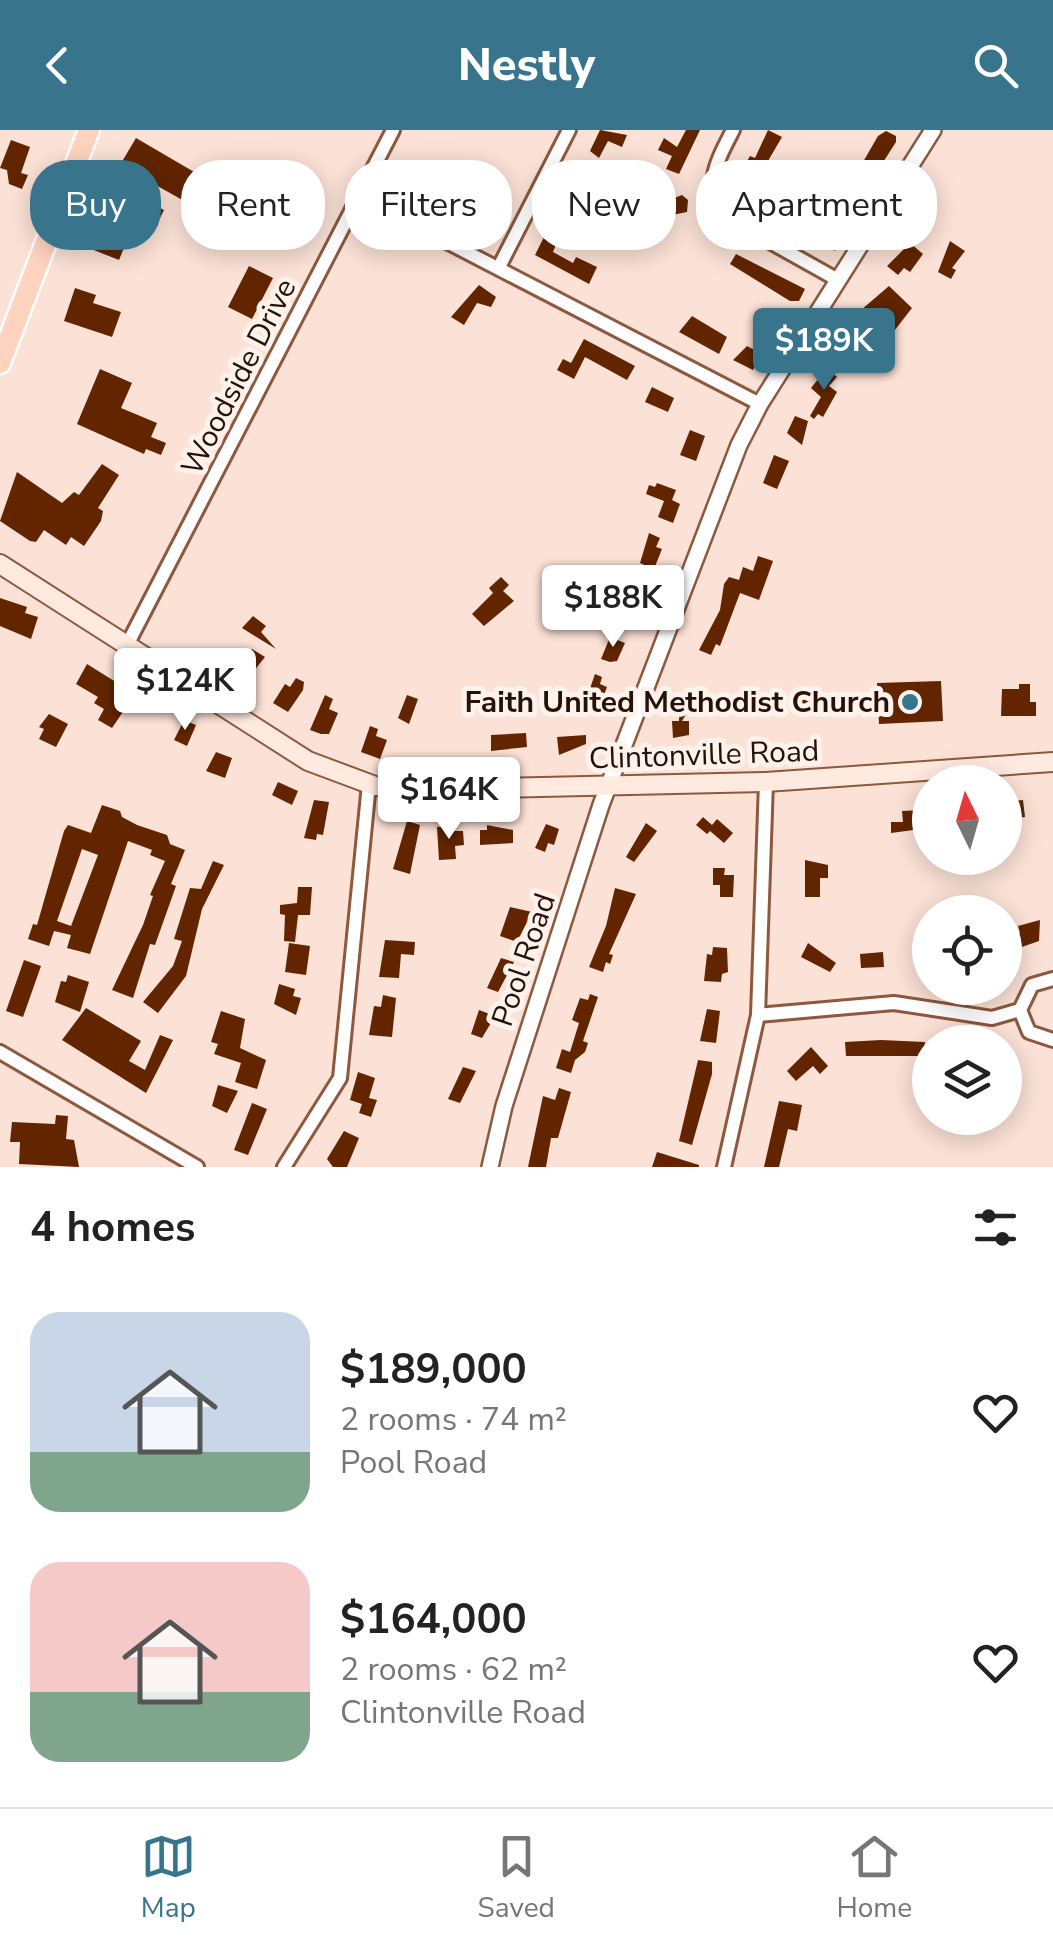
<!DOCTYPE html>
<html lang="en">
<head>
<meta charset="utf-8">
<style>
  body { margin:0; font-family:"Nunito Sans",sans-serif; background:#f6f6f6; color:#222; height:100vh; display:flex; flex-direction:column; font-size:38px; white-space:nowrap }
  * { box-sizing:border-box; margin:0 }
  p { font-size:32px; color:#767676 }
  .icon { flex:none; width:55px; height:55px; fill:none; stroke:currentColor; stroke-width:2; stroke-linecap:round; stroke-linejoin:round }
  .map { position:relative; height:1037px; overflow:hidden }
  .panel { display:flex; flex-direction:column; background:#fff; flex:1 }
  .panel>* { flex:none }
  .top-card { position:absolute; left:30px; top:30px; width:995px; height:90px; display:flex; gap:20px }
  .needle { width:65px; rotate:355deg }
  .controls { position:absolute; left:912px; top:635px; display:grid; gap:20px }
  .controls a { display:grid; place-items:center; width:110px; height:110px; border-radius:50%; background:#fff; box-shadow:0 5px 25px #0003; font-size:50px }
  .price { position:absolute; translate:-50% -85px; padding:0 22px; border-radius:10px; background:#fff; color:#222; font-size:32px; line-height:65px; filter:drop-shadow(0 2px 5px #0008) }
  .price::after { content:''; position:absolute; left:50%; top:60px; width:30px; height:22px; margin-left:-15px; background:inherit; clip-path:polygon(0 0,100% 0,50% 100%) }
  .price.selected { background:#38748c; color:#fff }
  ul { padding:0; list-style:none }
  li { display:flex; align-items:center; gap:30px; height:250px; padding:0 30px }
  li span { display:grid; place-items:center; flex:none; width:280px; height:200px; border-radius:30px; color:#555 }
  li>.icon { margin-inline-start:auto }
  span .icon { width:120px; height:120px; fill:#fffc; stroke-width:1 }
  li b { font-size:42px }
  h2 { display:flex; justify-content:space-between; align-items:center; height:120px; padding:0 30px; font-size:42px }
  .chip { padding:0 35px; border-radius:40px; background:#fff; box-shadow:0 5px 25px #0003; font-size:35px; line-height:90px }
  .chip.selected { background:#38748c; color:#fff }
  header { display:flex; justify-content:space-between; align-items:center; height:130px; padding:0 30px; background:#38748c; color:#fff; font-size:45px; font-weight:800 }
  .dock { display:flex; justify-content:space-around; align-items:center; height:140px; border-top:2px solid #e0e0e0; background:#fff; font-size:28px; color:#767676 }
  .dock a { display:grid; justify-items:center; gap:5px }
  .dock .selected { color:#38748c }
  .map>svg:first-child { display:block }
  .building { fill:#622500; fill-rule:evenodd }
  .lines { fill:none; stroke-linecap:round; stroke-linejoin:round }
  .minor-casing { stroke:#8d583e; stroke-width:18 }
  .tertiary-casing { stroke:#8d583e; stroke-width:20 }
  .secondary-casing { stroke:#8d583e; stroke-width:22 }
  .primary-casing { stroke:#fff; stroke-width:25 }
  .minor { stroke:#fff; stroke-width:12 }
  .tertiary { stroke:#fff; stroke-width:15 }
  .secondary { stroke:#ffeae0; stroke-width:18 }
  .primary { stroke:#fed4c1; stroke-width:20 }
  .poi-dot { fill:#38748c; stroke:#fef2ec; stroke-width:4 }
  .labels { text-anchor:middle; dominant-baseline:central; stroke-width:10; stroke-linejoin:round; paint-order:stroke }
  .street-label { font-size:30px; fill:#261107; stroke:#fef2ec }
  .poi-label { font-size:30px; font-weight:bold; fill:#261107; stroke:#fef2ec; text-anchor:end }
</style>
</head>
<body>
<header><svg class="icon" aria-label="back" viewBox="0 0 24 24"><path d="M15 5l-7 7 7 7"/></svg>Nestly<svg class="icon" aria-label="search" viewBox="0 0 24 24"><circle cx="10" cy="10" r="6"/><path d="M15 15l6 6"/></svg></header>
<div class="map">
<svg width="1053" height="1037" viewBox="0 0 1053 1037">
  <rect width="100%" height="100%" fill="#fbe1d6"/>
  <path class="building" d="M600,0L627,5L622,17L608,11L599,28L590,21Z
    M686,0H700L679,44L666,39L672,26L658,20L664,8L677,17Z
    M768,0L782,7L758,48L742,40L750,26L755,28Z
    M886,1L896,6V12L859,70L845,63L878,6Z
    M136,8L201,46L186,72L120,35Z
    M11,10L30,17L21,43L28,45L22,59L9,54L7,40L0,38Z
    M405,33L414,37L411,45L414,50L495,90L488,104L394,56Z
    M120,57L164,80L157,94L141,86L138,91L110,76Z
    M682,65L688,70L687,82L667,86L661,73Z
    M836,77L849,83L835,121L807,104L813,94L825,101Z
    M552,91L563,97L553,122L573,133L576,127L597,137L589,154L535,125Z
    M98,102L126,113L119,130L91,119Z
    M950,111L965,121L952,138L956,140L951,149L938,142Z
    M910,113L923,124L910,142L904,138L898,145L887,136Z
    M736,124L805,159L799,171H790L730,134Z
    M249,136L273,148L252,189L228,177Z
    M479,155L496,167L491,177L477,173L464,195L451,187Z
    M889,156L912,178L891,205L861,180Z
    M75,158L96,165L93,173L121,182L112,207L64,191Z
    M692,186L727,207L719,224L679,202Z
    M863,204L876,210L869,222L859,214L849,231L837,224L849,206L859,211Z
    M584,209L635,236L627,250L585,227L574,249L557,240L563,229L571,233Z
    M772,210L779,213L768,236L758,231L753,240L733,230L747,216L764,225Z
    M827,238L837,247L829,256L837,262L823,287L818,284L814,289L810,286L821,267L811,258Z
    M100,239L132,253L121,278L157,293L151,307L166,313L161,325L146,319L144,324L77,294Z
    M652,257L674,268L668,282L645,272Z
    M795,286L808,291L802,315L787,303Z
    M690,300L705,306L696,331L680,325Z
    M774,325L789,331L777,359L763,353Z
    M102,334L119,345L98,378L103,381L101,391L84,416L71,407L66,415L44,400L36,412L30,411L0,391L17,342L62,373L74,362L79,365Z
    M657,353L676,360L672,370L680,374L673,393L658,387L664,371L646,364L649,355L655,357Z
    M649,403L660,408L656,417L662,419L654,439L640,433Z
    M758,426L773,431L759,470L740,463L720,516L716,514L711,525L699,520L720,480L724,454L729,447L739,450L743,437L753,441Z
    M501,447L509,455L503,461L514,471L484,496L472,484L493,463L489,458Z
    M629,462L641,467L630,495L601,483L605,473L622,479Z
    M0,468L27,477L25,483L38,487L31,509L0,496Z
    M253,486L266,496L261,502L276,519L242,498Z
    M610,507L625,513L617,531L610,532L601,529Z
    M252,519L265,527L245,552L233,542Z
    M87,534L135,564L112,598L98,590L104,579L94,573L98,567L76,554Z
    M595,544L602,547L600,554L607,557L600,576L586,570Z
    M296,548L304,552L303,560L288,582L273,573L285,554L290,557Z
    M941,551L943,591L879,594L877,553Z
    M1019,554H1030V572H1036V586H1001L1002,559H1019Z
    M325,565L333,569L329,579L338,583L329,604H321L310,600Z
    M407,565L418,569L409,594L398,588Z
    M680,566H691L693,573L682,591H689V605L673,608L672,591H679Z
    M828,569L829,582L795,584L794,570Z
    M49,584L68,594L56,617L39,609L44,599L39,597Z
    M184,590L196,595L187,616L174,610Z
    M370,596L378,599L376,606L387,610L380,629L361,622Z
    M526,603L527,617L491,621V605Z
    M586,605V614L559,625L557,607Z
    M216,622L232,628L225,648L206,641Z
    M278,652L298,661L292,675L272,665Z
    M314,670L329,672L323,705L317,704L316,710L304,708Z
    M1023,670L1025,687L1005,690V672Z
    M102,675L120,681L122,687L137,695L167,705L170,714L185,720L171,754L176,756L155,815L150,814L133,868L112,860L143,795L153,766L150,765L165,731L150,725L152,720L128,711L90,824L67,818L71,805L54,801L49,816L28,809L33,794L37,795L64,701L68,695L91,703ZM82,719L98,725L71,796L57,791Z
    M922,680L921,699L891,703V692H903L902,681Z
    M703,687L712,695L717,689L733,703L724,713L710,701L707,704L696,695Z
    M407,691L420,695L410,744L393,739Z
    M646,693L657,701L634,732L626,727Z
    M546,694L559,699L554,715L548,713L545,722L535,718Z
    M487,695L513,700V713L480,715V700H487Z
    M453,696L454,701H463L464,715L455,716L456,729L439,730L437,697Z
    M805,730L828,735V748H820V767H805Z
    M213,731L224,735L202,779L186,846L158,883L143,872L173,836L182,811L174,809L190,758L201,759Z
    M713,738H725L724,745H734L733,767H720V755H713Z
    M298,757H312L310,785H298L295,812L284,811L285,785L280,784V775L297,773Z
    M615,758L636,764L609,824L613,825L610,834L606,832L603,842L589,837L606,796Z
    M510,777L532,782L517,812L500,806Z
    M1040,790L1039,811L1005,823V807L1020,803L1018,796Z
    M385,810L415,812L414,825L401,824L399,848L379,847Z
    M289,813L310,816L306,845L285,842Z
    M808,813L836,833L830,842L801,827Z
    M713,817L727,818L728,842L722,844L721,852L704,851L707,824L712,825Z
    M883,822L884,837L861,838L860,824Z
    M501,828L514,832L498,862L487,858Z
    M24,830L41,836L23,887L6,881Z
    M68,845L89,852L80,882L55,872L61,851L66,852Z
    M279,854L295,859L293,866L301,868L296,885L274,874Z
    M590,864L598,867L583,911L588,913L585,922L575,930L571,943L556,938L562,919L570,922L579,893L572,890L580,868L588,870Z
    M383,865L396,868L392,907L369,905L374,876L381,877Z
    M86,878L141,911L129,931L145,940L160,905L173,910L146,963L62,910Z
    M707,879L720,881L716,913L700,911Z
    M479,880L495,886L482,908L471,904Z
    M221,881L245,889L240,918L266,930L257,959L235,952L241,933L214,924L218,914L211,912Z
    M881,910L925,912L924,926H846L845,912Z
    M811,917L828,936L820,944L813,936L796,951L787,941Z
    M698,930L712,932V944L692,1015L679,1011Z
    M463,937L476,941L460,973L448,969Z
    M358,942L375,948L369,968L377,970L371,987L359,983L362,974L350,970Z
    M218,955L238,961L227,983L212,976Z
    M559,958L571,962L558,1008H551L546,1037H528L543,966L555,970Z
    M779,971L802,975L797,1001L788,999L779,1037H764Z
    M252,973L267,979L248,1025L234,1020Z
    M56,985L68,986L66,1009L74,1010L79,1037L19,1034L20,1012H10L12,992L55,994Z
    M344,1001L359,1008L347,1037H333L327,1029Z
    M657,1022L699,1035V1037H652Z"/>
  <g class="lines">
    <g class="minor-casing">
      <path id="minor" d="M733,0C716,33 701,58 729,89L838,150
        M360,67L760,274
        M499,137L569,0
        M127,515L393,0
        M1053,849L1032,855L1020,880L1029,902L1053,910
        M758,885L894,873L992,888L1020,880
        M0,922L197,1037
        M284,1037L340,948L369,654
        M724,1037L758,885L766,652"/>
    </g>
    <g class="tertiary-casing">
      <path id="tertiary" d="M490,1037L504,976L601,675L739,315L760,274L933,0"/>
    </g>
    <g class="secondary-casing">
      <path id="secondary" d="M0,434L308,631L375,656L456,659L766,652L1053,632"/>
    </g>
    <g class="primary-casing">
      <path id="primary" d="M0,233L89,0"/>
    </g>
    <use href="#minor" class="minor"/>
    <use href="#tertiary" class="tertiary"/>
    <use href="#secondary" class="secondary"/>
    <use href="#primary" class="primary"/>
  </g>
  <circle class="poi-dot" cx="910" cy="572" r="10"/>
  <g class="labels">
    <g class="street-label">
      <text transform="translate(239 247) rotate(-63)">Woodside Drive</text>
      <text transform="translate(704 625) rotate(-2)">Clintonville Road</text>
      <text transform="translate(524 830) rotate(-71)">Pool Road</text>
    </g>
    <g class="poi-label">
      <text x="890" y="572">Faith United Methodist Church</text>
    </g>
  </g>
</svg>
<div class="controls">
<a><svg class="needle" viewBox="-14 -14 28 28"><path d="M0-13l5 13h-10z" fill="#e53935"/><path d="M0 13l5-13h-10z" fill="#767676"/></svg></a>
<a><svg class="icon" aria-label="locate" viewBox="0 0 24 24"><circle cx="12" cy="12" r="6"/><path d="M12 2v4M12 18v4M2 12h4M18 12h4"/></svg></a>
<a><svg class="icon" aria-label="layers" viewBox="0 0 24 24"><path d="M12 4l9 5-9 5-9-5zM3 14l9 5 9-5"/></svg></a>
</div>
<b class="price selected" style="left:824px;top:263px">$189K</b>
<b class="price" style="left:613px;top:520px">$188K</b>
<b class="price" style="left:185px;top:603px">$124K</b>
<b class="price" style="left:449px;top:712px">$164K</b>
<div class="top-card">
<a class="chip selected">Buy</a>
<a class="chip">Rent</a>
<a class="chip">Filters</a>
<a class="chip">New</a>
<a class="chip">Apartment</a>
</div>
</div>
<section class="panel">
<h2>4 homes<svg class="icon" aria-label="filters" viewBox="0 0 24 24"><path d="M4 7h16M4 17h16"/><circle cx="9" cy="7" r="2"/><circle cx="15" cy="17" r="2"/></svg></h2>
<ul>
<li><span style="background:linear-gradient(#c9d6e8 70%,#7fa58c 0)"><svg class="icon" aria-label="home" viewBox="0 0 24 24"><path d="M3 11l9-7 9 7M6 9v11h12V9"/></svg></span><div><b>$189,000</b><p>2 rooms · 74 m²</p><p>Pool Road</p></div><svg class="icon" aria-label="heart" viewBox="0 0 24 24"><path d="M12 20l-8-8c-3-5 5-10 8-4 3-6 11-1 8 4z"/></svg></li>
<li><span style="background:linear-gradient(#f6c9c9 65%,#7fa58c 0)"><svg class="icon" aria-label="home" viewBox="0 0 24 24"><path d="M3 11l9-7 9 7M6 9v11h12V9"/></svg></span><div><b>$164,000</b><p>2 rooms · 62 m²</p><p>Clintonville Road</p></div><svg class="icon" aria-label="heart" viewBox="0 0 24 24"><path d="M12 20l-8-8c-3-5 5-10 8-4 3-6 11-1 8 4z"/></svg></li>
</ul>
</section>
<nav class="dock">
<a class="selected"><svg class="icon" aria-label="map" viewBox="0 0 24 24"><path d="M3 6l6-2 6 2 6-2v14l-6 2-6-2-6 2zM9 4v14M15 6v14"/></svg>Map</a>
<a><svg class="icon" aria-label="saved" viewBox="0 0 24 24"><path d="M7 4h10v16l-5-4-5 4z"/></svg>Saved</a>
<a><svg class="icon" aria-label="home" viewBox="0 0 24 24"><path d="M3 11l9-7 9 7M6 9v11h12V9"/></svg>Home</a>
</nav>
</body>
</html>
